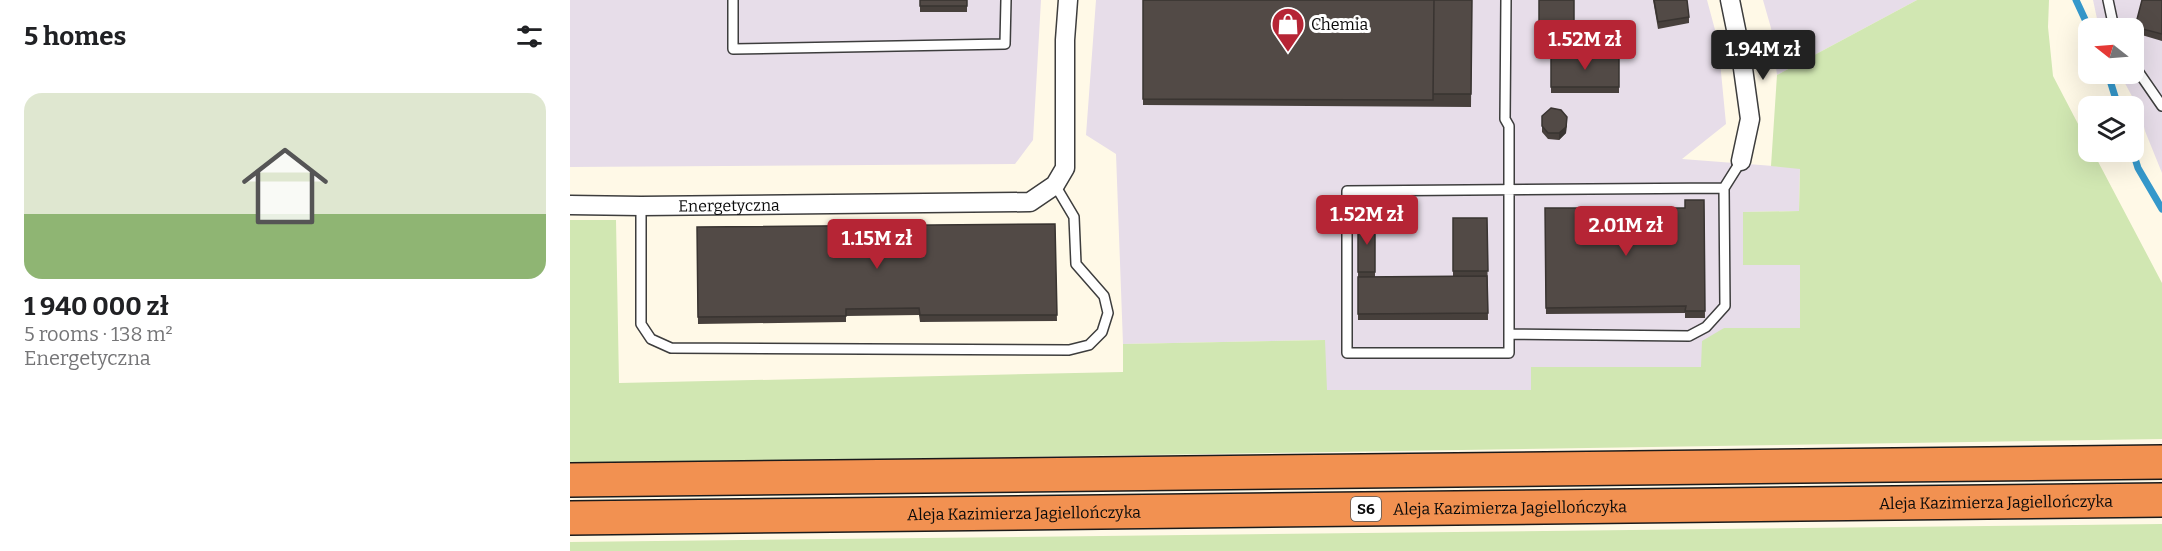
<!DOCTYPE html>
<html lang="en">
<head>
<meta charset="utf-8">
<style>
  body { margin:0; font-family:Bitter,serif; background:#f6f6f6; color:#202124; height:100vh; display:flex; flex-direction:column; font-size:22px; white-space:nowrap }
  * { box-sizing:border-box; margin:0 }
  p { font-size:20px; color:#757577 }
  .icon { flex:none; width:33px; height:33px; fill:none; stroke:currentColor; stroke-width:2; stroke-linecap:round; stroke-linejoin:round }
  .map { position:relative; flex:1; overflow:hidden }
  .sheet { display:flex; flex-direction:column; background:#fff; width:570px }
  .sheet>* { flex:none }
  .needle { width:39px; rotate:287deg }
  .fabs { position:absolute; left:1508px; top:18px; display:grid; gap:12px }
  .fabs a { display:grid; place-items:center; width:66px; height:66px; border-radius:12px; background:#fff; box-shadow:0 6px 24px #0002; font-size:30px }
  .price { position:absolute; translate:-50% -51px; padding:0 14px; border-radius:6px; background:#b62535; color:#fff; font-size:20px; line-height:39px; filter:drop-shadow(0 2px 3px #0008) }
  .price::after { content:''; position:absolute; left:50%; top:36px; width:18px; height:14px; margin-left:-9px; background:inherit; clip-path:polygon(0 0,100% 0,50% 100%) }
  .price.on { background:#222; color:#fff }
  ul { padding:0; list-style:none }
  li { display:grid; align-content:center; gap:12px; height:318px; padding:0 24px }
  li+li { border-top:2px solid #e0e0e0 }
  li span { display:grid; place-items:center; height:186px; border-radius:18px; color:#555 }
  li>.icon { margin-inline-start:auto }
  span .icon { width:108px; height:108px; fill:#fffc; stroke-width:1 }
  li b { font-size:26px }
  h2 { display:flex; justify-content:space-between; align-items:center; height:72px; padding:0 24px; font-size:26px }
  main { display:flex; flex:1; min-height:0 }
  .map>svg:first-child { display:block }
  .industrial { fill:#e7dde9 }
  .green { fill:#d1e7b2 }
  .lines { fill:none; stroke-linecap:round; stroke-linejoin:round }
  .stream { stroke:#3598cb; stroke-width:7 }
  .lane-casing { stroke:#3d3d3d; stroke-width:12 }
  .street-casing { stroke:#3d3d3d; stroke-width:21 }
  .highway-casing { stroke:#1b1b1b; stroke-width:36 }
  .lane { stroke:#fff; stroke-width:9 }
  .street { stroke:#fff; stroke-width:18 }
  .highway { stroke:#f29151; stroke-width:33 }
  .wall { fill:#47403c }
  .shaded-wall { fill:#393431 }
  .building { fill:#524a46; stroke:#393431; stroke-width:1.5 }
  .labels { text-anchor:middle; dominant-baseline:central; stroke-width:6; stroke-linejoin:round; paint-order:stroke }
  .shield { fill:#fff; stroke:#545454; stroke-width:1.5 }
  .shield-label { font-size:15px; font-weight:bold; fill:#0a0a0a }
  .poi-label { font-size:16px; fill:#0a0a0a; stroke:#fff; text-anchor:start }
  .street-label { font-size:16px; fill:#0a0a0a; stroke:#fff }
</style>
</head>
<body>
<main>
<section class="sheet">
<h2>5 homes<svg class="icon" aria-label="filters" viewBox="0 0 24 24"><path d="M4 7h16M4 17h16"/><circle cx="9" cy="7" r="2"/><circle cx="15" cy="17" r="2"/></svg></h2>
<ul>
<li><span style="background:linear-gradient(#dfe7d0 65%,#8fb573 0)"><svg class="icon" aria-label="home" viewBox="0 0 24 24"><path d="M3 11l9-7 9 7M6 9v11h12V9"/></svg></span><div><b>1 940 000 zł</b><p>5 rooms · 138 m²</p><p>Energetyczna</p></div></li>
</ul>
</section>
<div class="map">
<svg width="1592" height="551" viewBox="0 0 1592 551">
  <rect width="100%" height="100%" fill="#fff9e7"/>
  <path class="industrial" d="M0,0H471L463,140L445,164L0,167Z
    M526,0H1137L1148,41L1156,124L1112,159L1230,168L1229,211L1173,212V265L1230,264V328H1154L1132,367H962L961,390H756L754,340L553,344L546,154L516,135Z
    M1193,0H1347L1207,75L1201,28Z
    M1523,0H1592V173L1575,131L1571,113L1550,74H1563V28H1529Z"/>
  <path class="green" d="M1347,0H1479L1478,27L1483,76L1518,143V152H1523L1592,283V439L0,464V220H46L49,383L553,372V344L755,340L757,390H961V367H1131L1132,341L1154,328H1230V265H1173V212L1229,211L1230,169L1201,166L1207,75Z
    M1592,524V551H0V542Z"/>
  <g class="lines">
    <path class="stream" d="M1506,0L1519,28
      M1538,74L1548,106
      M1563,152L1568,168L1592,209"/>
    <g class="lane-casing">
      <path id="lane" d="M163,0V49L435,44L436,0
        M936,0L935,119L939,126V353H777V191L1154,188L1171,161
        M1538,0L1544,28
        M1563,64L1592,106
        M71,206V324L81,339L101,348L499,350L519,345L532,332L538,313L534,296L506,264L504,217L485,185
        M939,334L1119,336L1136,327L1155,306L1154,188"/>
    </g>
    <g class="street-casing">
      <g id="street">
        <path d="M1160,0L1171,54L1180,119L1171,161"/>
        <path id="s1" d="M0,205L71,206L460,202L485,185L495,168V40L498,0"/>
      </g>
    </g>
    <g class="highway-casing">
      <g id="highway">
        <path d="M0,480L1592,462"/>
        <path id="s2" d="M0,518L1592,500"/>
      </g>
    </g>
    <use href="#lane" class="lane"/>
    <use href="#street" class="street"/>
    <use href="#highway" class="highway"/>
  </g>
  <path class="wall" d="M350,0H397V12H350Z
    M573,0H902L901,107L573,105Z
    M969,0H1004V47H969Z
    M1083,0H1117L1119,17V23L1088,29Z
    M1592,0V41L1565,33V27Z
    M981,54L1049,55V93H981Z
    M972,116L997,124L996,133L989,140L978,139L972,132Z
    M1134,200L1135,318H1115V313L976,314L975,208H1115Z
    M883,218H917L918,320H788V219H805V277L883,276Z
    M485,224L487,321L350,322L349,315L276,316V322L128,324L127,227Z"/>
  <path class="shaded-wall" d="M997,117L996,133L989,140V133Z"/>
  <path class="building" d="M350,0H397V6H350Z
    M573,0H864L863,100L573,99Z
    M864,0H902L901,94H863Z
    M969,0H1004V41H969Z
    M1084,0H1117L1119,17L1088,22Z
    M1572,0H1592V34L1565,27Z
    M981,54L1049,55V87H981Z
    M981,108L991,110L997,117L996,127L989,133H978L972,126V116Z
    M1115,200H1134L1135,311H1115L1116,306L976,308L975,208H1115Z
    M883,218H917L918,271H883Z
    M788,219H805V272H788Z
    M485,224L487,315H350L349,308L276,309V316H274L128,317L127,227Z
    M917,276L918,313L788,314V277Z"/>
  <defs>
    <g id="shop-pin" transform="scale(1.725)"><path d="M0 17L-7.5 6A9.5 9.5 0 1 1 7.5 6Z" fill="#b62535" stroke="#fff"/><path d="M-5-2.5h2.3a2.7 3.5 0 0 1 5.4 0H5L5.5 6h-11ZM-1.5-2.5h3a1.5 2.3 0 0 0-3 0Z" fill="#fff"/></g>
  </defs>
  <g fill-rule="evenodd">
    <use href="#shop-pin" x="718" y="24"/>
  </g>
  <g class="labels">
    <rect class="shield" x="781" y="497" width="30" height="24" rx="4.5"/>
    <g class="shield-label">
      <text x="796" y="509">S6</text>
    </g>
    <g class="poi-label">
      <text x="741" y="24">Chemia</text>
    </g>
    <g class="street-label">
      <text stroke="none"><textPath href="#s1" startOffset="159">Energetyczna</textPath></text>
      <text stroke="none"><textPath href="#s2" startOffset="1426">Aleja Kazimierza Jagiellończyka</textPath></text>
      <text stroke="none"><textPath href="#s2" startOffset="940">Aleja Kazimierza Jagiellończyka</textPath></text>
      <text stroke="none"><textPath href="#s2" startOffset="454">Aleja Kazimierza Jagiellończyka</textPath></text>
    </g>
  </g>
</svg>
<div class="fabs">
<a><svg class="needle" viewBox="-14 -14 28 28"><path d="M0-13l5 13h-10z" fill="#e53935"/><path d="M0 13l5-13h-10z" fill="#757577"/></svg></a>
<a><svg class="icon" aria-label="layers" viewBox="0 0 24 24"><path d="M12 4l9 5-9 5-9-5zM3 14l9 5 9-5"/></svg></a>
</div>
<b class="price" style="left:1015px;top:71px">1.52M zł</b>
<b class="price on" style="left:1193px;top:81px">1.94M zł</b>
<b class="price" style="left:797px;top:246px">1.52M zł</b>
<b class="price" style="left:1056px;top:257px">2.01M zł</b>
<b class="price" style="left:307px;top:270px">1.15M zł</b>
</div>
</main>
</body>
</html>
